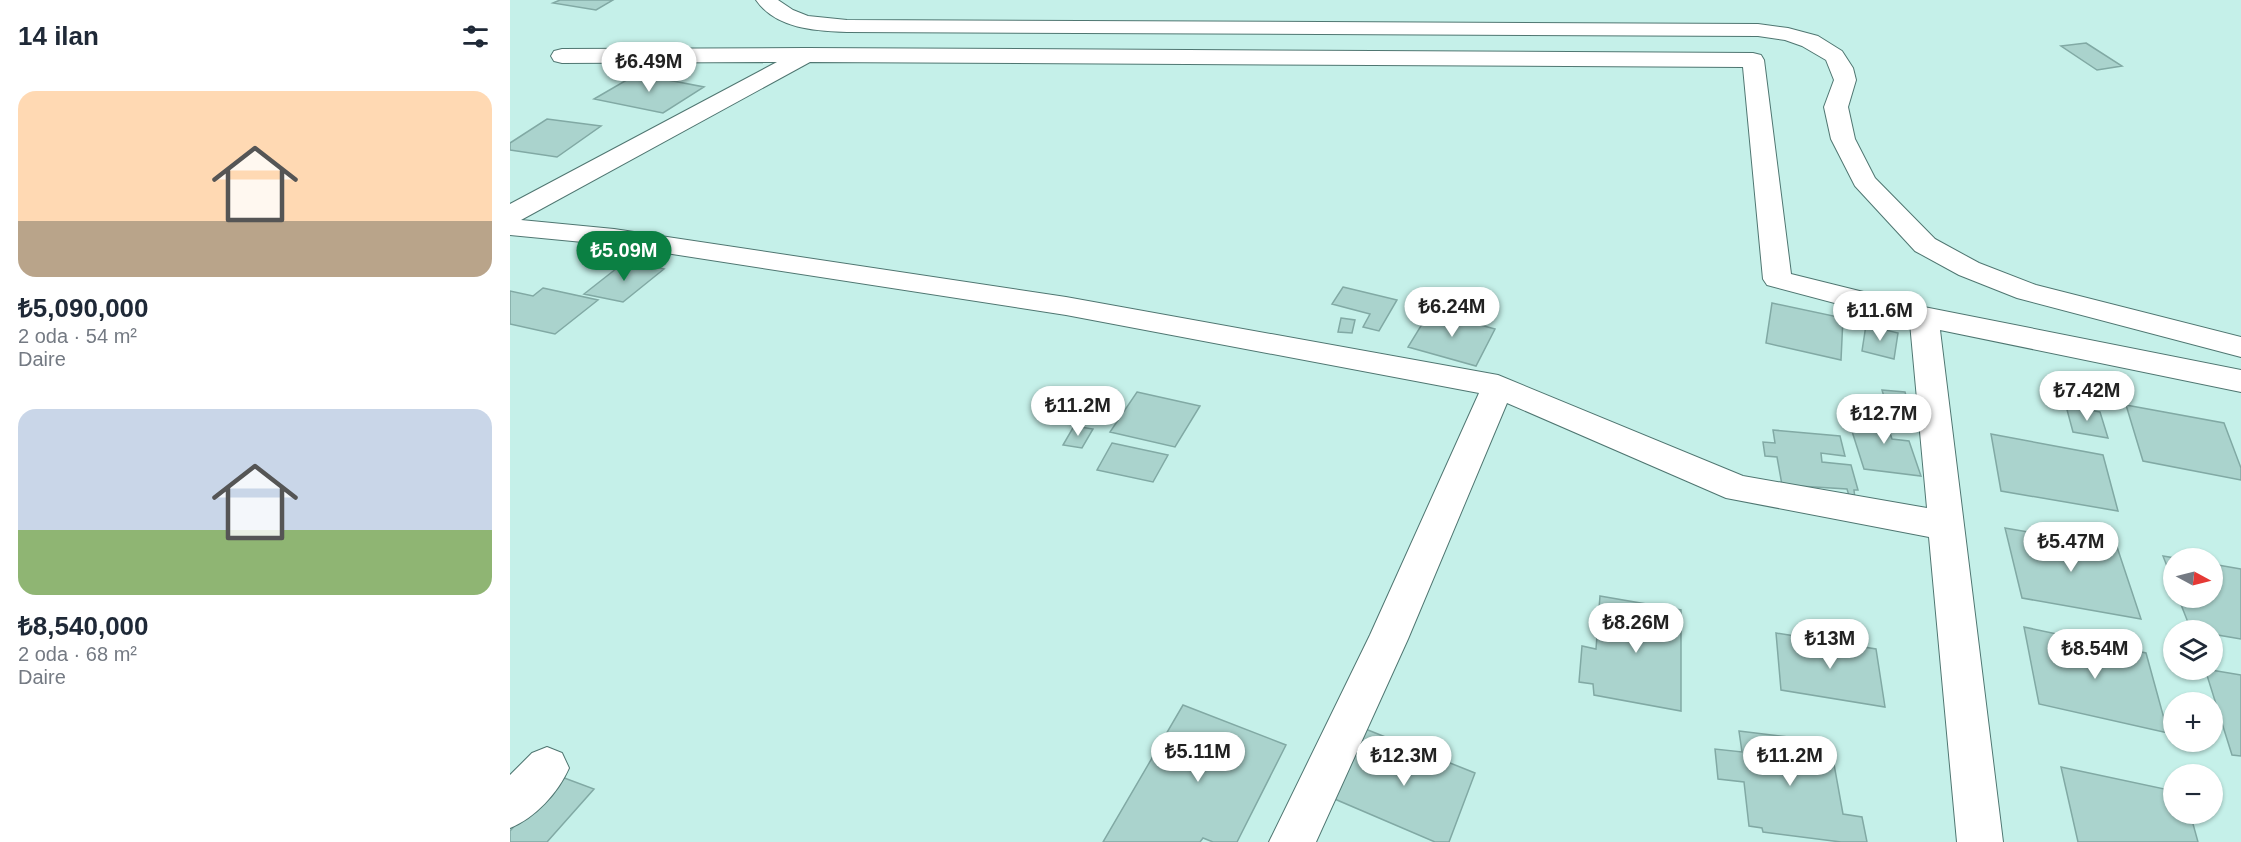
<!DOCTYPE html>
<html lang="tr">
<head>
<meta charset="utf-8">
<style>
  body { margin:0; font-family:Arial,sans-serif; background:#f2f2f3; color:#1f2937; height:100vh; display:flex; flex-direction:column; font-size:22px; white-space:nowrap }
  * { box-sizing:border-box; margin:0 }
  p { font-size:20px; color:#747a83 }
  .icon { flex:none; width:33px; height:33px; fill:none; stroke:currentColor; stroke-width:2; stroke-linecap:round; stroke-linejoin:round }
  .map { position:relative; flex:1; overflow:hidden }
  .drawer { display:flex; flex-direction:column; background:#fff; width:510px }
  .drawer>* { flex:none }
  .needle { width:39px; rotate:97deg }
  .fabs { position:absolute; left:1653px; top:548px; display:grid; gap:12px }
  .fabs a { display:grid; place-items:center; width:60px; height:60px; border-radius:50%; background:#fff; box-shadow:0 2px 4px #0004; font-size:30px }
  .price { position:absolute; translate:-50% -51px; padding:0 14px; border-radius:21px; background:#fff; color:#222; font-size:20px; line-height:39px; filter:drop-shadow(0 2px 3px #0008) }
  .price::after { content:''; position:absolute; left:50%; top:36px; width:18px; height:14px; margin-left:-9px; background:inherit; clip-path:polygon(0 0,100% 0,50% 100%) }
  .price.active { background:#0b8043; color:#fff }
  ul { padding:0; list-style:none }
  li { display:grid; align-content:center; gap:12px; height:318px; padding:0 18px }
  li span { display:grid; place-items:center; height:186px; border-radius:18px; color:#555 }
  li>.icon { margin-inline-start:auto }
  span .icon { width:108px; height:108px; fill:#fffc; stroke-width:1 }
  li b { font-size:26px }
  h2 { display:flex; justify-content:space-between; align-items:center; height:72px; padding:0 18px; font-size:26px }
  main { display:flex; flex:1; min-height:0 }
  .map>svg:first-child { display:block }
  .building { fill:#aad3cd; stroke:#81a9a4; stroke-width:1.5 }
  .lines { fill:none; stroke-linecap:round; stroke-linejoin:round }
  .minor-casing { stroke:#4f7671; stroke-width:2 }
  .minor { fill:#fff; fill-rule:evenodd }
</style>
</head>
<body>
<main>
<section class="drawer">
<h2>14 ilan<svg class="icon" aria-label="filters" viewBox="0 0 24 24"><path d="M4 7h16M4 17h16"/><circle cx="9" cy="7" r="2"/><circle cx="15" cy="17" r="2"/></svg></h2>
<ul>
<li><span style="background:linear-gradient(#ffd9b3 70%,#b9a48a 0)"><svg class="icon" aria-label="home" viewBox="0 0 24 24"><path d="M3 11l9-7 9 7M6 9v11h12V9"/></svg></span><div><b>₺5,090,000</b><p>2 oda · 54 m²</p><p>Daire</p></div></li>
<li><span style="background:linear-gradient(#c9d6e8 65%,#8fb573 0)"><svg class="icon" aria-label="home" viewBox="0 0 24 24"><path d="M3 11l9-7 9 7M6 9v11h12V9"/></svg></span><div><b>₺8,540,000</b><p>2 oda · 68 m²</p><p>Daire</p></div></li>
</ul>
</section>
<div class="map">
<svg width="1731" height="842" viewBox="0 0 1731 842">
  <rect width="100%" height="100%" fill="#c5f0e9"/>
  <path class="building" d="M50,0H103L86,10L43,3Z
    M1576,43L1612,66L1587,70L1551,46Z
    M127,74L194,87L153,113L84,99Z
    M37,119L91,126L47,157L0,150V143Z
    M116,261L154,269L113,302L74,294Z
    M833,287L887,300L869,331L853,327L860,314L822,304Z
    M33,288L88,300L45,334L0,324V291L23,296Z
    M1262,303L1333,318L1331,360L1256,343Z
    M920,311L985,329L966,366L898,347Z
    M831,318L845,320L842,333L828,332Z
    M1356,325L1388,333L1384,359L1352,351Z
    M1372,390L1395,392L1400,411L1378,410Z
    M627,392L690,406L665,447L600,432Z
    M1616,405L1714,423L1731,468V480L1633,461Z
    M1556,406L1590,412L1598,438L1563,432Z
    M1348,413L1392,416L1396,428L1378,427L1382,439L1399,441L1411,476L1354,469L1340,425L1353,426Z
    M564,426L583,429L572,448L553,445Z
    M1263,430L1330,436L1335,456L1311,453L1312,462L1341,465L1348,490H1344L1345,499H1340L1337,489L1272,485L1267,457L1255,456L1253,442L1265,443Z
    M1481,434L1593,455L1608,511L1491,491Z
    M602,443L658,455L643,482L587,470Z
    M1495,528L1607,547L1631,619L1512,598Z
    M1653,556L1665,558L1664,584Z
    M1702,564L1731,569V639L1702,634V630H1681L1668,597H1702Z
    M1090,596L1171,610V711L1084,695L1083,684L1069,682L1072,646L1086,649Z
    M1514,627L1636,653L1658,733L1529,704Z
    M1266,633L1366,649L1375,707L1271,690Z
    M1695,669L1731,675V756L1722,755Z
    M673,705L776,745L727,842H703L693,838L690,842H593Z
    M853,728L965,773L939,842H925L820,797Z
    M1229,731L1320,742L1333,814L1352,817L1357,842H1331L1253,832L1252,828L1239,826L1234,782L1208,779L1205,749L1232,752Z
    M1551,767L1664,791V813H1680L1688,842H1568Z
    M49,776L84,789L37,842H0V831Z"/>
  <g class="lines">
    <g class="minor-casing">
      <path id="minor" d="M246,0H268L283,10L298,16L337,20L1248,24L1278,28L1308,36L1332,51L1343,68L1346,80L1338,107L1345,139L1365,178L1425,239L1469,263L1526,285L1731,337V357L1507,298L1449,275L1405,251L1345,186L1321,139L1314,107L1324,80L1316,60L1292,46L1275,40L1248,36L337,32C306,31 266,29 246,0Z
        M296,48L1243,53L1251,55L1254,60L1281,274L1414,307L1731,370V392L1430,330L1493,842H1447L1419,537L1216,498L997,403L898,639L806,842H759L860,635L969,393L556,315L104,245L0,235V204L267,62L52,63L44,61L41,56L44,51L52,49ZM300,62L1233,67L1253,279L1257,285L1400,323L1417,508L1233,476L988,375L556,297L104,229L11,220Z
        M37,747L52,753L59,768C48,793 25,818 0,828V775L22,753Z"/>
    </g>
    <use href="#minor" class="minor"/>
  </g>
</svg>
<div class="fabs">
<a><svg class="needle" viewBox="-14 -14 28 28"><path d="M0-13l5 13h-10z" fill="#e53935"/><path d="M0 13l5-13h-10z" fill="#747a83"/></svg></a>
<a><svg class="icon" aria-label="layers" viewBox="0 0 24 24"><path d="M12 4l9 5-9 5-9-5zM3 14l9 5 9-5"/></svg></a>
<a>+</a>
<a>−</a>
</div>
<b class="price" style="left:139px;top:93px">₺6.49M</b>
<b class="price active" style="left:114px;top:282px">₺5.09M</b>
<b class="price" style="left:942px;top:338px">₺6.24M</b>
<b class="price" style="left:1370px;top:342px">₺11.6M</b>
<b class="price" style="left:1577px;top:422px">₺7.42M</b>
<b class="price" style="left:568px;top:437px">₺11.2M</b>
<b class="price" style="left:1374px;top:445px">₺12.7M</b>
<b class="price" style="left:1561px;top:573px">₺5.47M</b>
<b class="price" style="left:1126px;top:654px">₺8.26M</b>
<b class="price" style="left:1320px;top:670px">₺13M</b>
<b class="price" style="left:1585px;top:680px">₺8.54M</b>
<b class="price" style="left:688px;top:783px">₺5.11M</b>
<b class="price" style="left:894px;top:787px">₺12.3M</b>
<b class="price" style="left:1280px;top:787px">₺11.2M</b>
</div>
</main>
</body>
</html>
